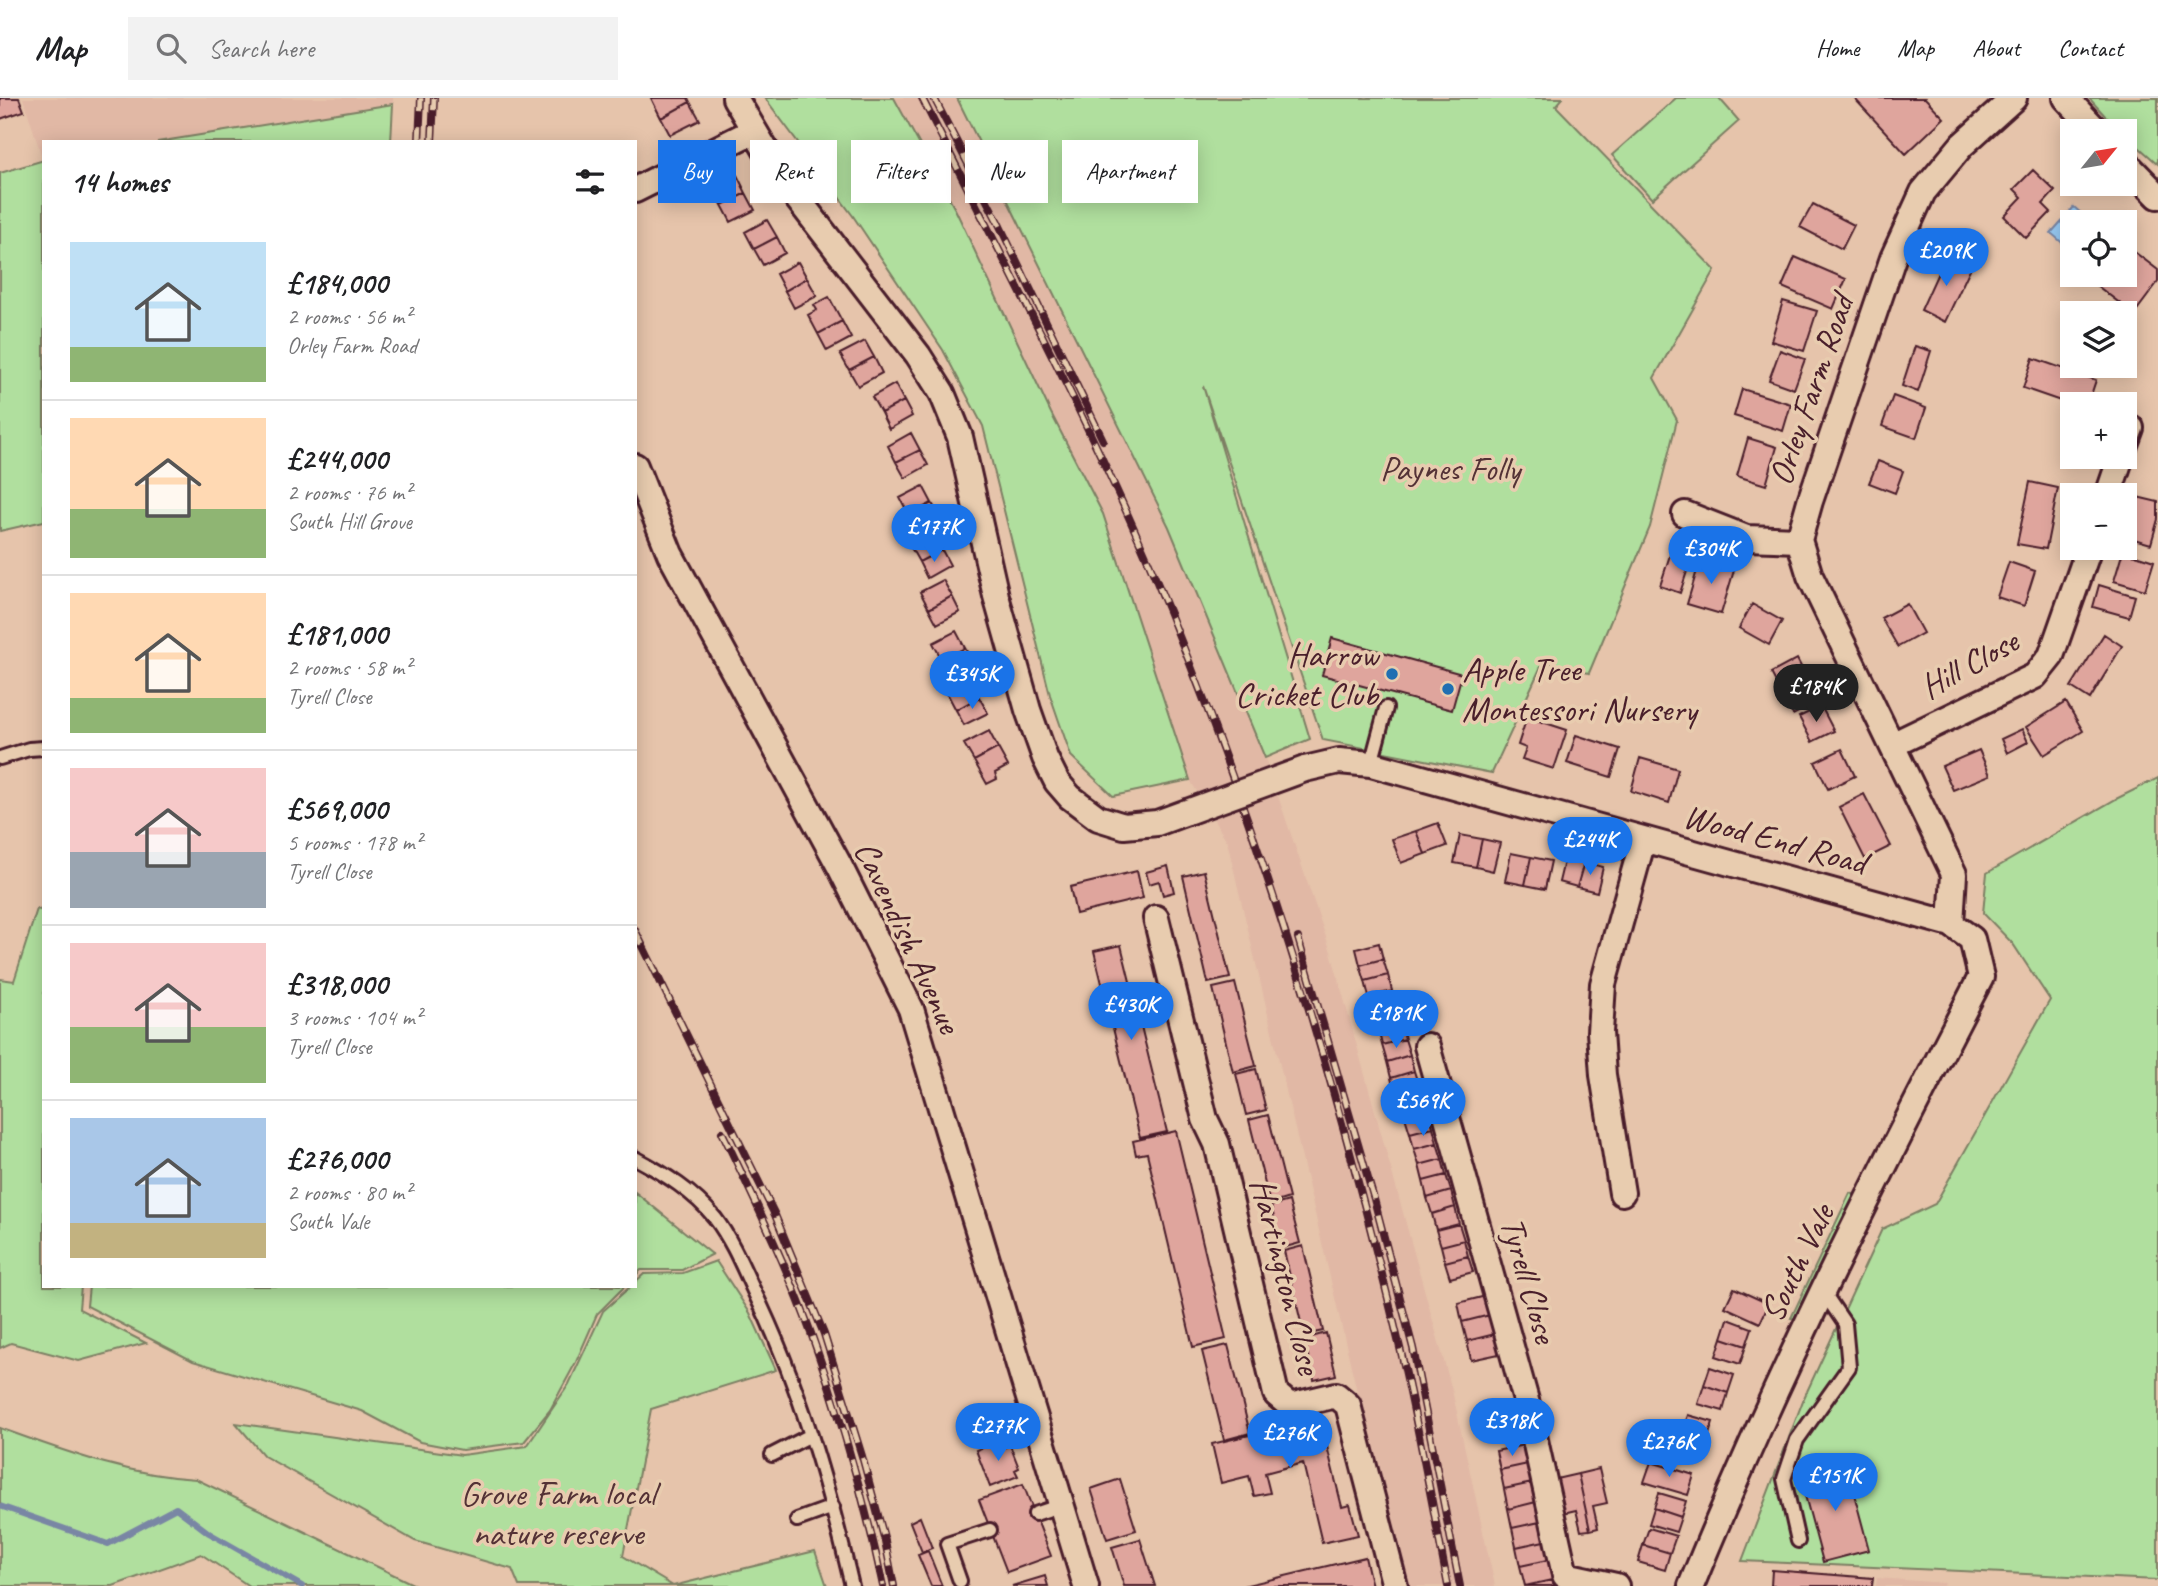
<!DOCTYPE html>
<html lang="en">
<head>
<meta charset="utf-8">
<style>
  body { margin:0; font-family:Caveat,sans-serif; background:#f2f2f2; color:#202124; height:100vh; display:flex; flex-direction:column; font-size:26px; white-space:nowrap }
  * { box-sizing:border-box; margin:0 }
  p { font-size:23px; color:#757577 }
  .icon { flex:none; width:38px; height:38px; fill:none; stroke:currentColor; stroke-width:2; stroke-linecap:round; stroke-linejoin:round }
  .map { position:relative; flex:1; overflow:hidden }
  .drawer { position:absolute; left:42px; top:42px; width:595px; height:1148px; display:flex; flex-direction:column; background:#fff; border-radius:0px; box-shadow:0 4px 18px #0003 }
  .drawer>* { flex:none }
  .banner { position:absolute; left:658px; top:42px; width:665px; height:63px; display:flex; gap:14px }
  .needle { width:46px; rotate:60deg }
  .buttons { position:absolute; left:2060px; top:21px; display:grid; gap:14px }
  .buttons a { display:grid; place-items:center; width:77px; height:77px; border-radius:0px; background:#fff; box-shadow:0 4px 18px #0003; font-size:35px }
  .price { position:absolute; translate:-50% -60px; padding:0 16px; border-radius:24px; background:#1a73e8; color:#fff; font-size:23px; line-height:46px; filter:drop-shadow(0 2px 4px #0008) }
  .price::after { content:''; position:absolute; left:50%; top:42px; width:21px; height:16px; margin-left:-10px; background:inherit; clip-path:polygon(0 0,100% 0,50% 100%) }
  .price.on { background:#222; color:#fff }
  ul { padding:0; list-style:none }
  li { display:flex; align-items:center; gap:21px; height:175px; padding:0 28px }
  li+li { border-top:2px solid #e0e0e0 }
  li span { display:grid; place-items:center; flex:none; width:196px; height:140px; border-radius:0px; color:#555 }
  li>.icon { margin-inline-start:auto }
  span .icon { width:84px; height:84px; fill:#fffc; stroke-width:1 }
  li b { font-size:30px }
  h2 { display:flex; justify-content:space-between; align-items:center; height:84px; padding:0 28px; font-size:30px }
  .pill { padding:0 24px; border-radius:0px; background:#fff; box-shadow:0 4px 18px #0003; font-size:24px; line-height:63px }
  .pill.on { background:#1a73e8; color:#fff }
  header { display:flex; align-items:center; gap:42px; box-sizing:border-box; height:98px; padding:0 35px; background:#fff; border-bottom:2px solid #e0e0e0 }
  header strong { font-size:33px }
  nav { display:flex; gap:38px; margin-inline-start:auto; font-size:24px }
  .search { width:490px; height:63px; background:#f2f2f2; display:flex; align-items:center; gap:18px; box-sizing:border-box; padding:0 24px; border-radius:0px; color:#757577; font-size:26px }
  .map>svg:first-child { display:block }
  .built { fill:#e1b8a5 }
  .green { fill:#b0df9e; stroke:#7d7f64; stroke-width:2 }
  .water { fill:#98cbf5; stroke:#7986a4; stroke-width:2 }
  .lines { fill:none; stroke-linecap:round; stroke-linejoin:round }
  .stream { stroke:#7986a4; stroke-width:6 }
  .building { fill:#dfa59d; stroke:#4a1f2b; stroke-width:2 }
  .lane-casing { stroke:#4a1f2b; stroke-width:18 }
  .street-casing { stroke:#4a1f2b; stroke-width:30 }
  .lane { stroke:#e8ccaf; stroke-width:12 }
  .street { stroke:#e8ccaf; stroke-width:24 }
  .rail-casing { stroke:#4a1f2b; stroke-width:8 }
  .rail { stroke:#e8ccaf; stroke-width:5; stroke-dasharray:16; stroke-linecap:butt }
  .street-bridge-casing { stroke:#4a1f2b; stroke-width:30; stroke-linecap:butt }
  .street-bridge { stroke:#e8ccaf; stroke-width:24 }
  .poi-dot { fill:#1f6fb2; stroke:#e8ccaf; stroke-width:2.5 }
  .labels { text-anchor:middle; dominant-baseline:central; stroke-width:7; stroke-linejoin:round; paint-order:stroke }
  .street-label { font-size:35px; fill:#4a1f2b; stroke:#e8ccaf }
  .park-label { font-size:35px; fill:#543236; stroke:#e8ccaf }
  .poi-label { font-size:35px; fill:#4a1f2b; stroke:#e8ccaf; text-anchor:end }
</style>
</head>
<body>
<header>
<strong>Map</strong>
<div class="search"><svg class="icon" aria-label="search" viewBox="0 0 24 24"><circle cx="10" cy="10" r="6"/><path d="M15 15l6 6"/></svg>Search here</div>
<nav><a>Home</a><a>Map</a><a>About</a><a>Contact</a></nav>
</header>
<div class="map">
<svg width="2158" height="1488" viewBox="0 0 2158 1488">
  <rect width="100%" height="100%" fill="#e6c4ab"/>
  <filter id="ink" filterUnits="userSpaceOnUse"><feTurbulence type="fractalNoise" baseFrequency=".0143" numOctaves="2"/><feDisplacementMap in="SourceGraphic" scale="14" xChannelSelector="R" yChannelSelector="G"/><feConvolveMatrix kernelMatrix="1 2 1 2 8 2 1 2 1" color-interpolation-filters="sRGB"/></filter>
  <g filter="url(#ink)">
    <path class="built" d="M23,0H393V6L157,44H44L43,62Z
      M894,0H957L1169,429L1265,660L1331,854L1452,1292L1495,1488H1403L1227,743L1190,682L1103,416L1051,315L956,113Z
      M1877,1480L1945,1485L1944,1488H1876Z"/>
    <path class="green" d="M765,0H894L956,113L1051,315L1103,416L1190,682L1113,698L1071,658L1050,597L983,328L943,252L853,118Z
      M957,0H1563L1556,8L1715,172L1654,280L1677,322L1650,429L1589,575L1543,564L1492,675L1323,642L1203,288L1310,641L1265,660L1169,429Z
      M1676,0H1719L1739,23L1652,101L1612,57Z
      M2089,0H2158V66L2125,37L2124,33L2116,30Z
      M393,6L391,44H157Z
      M44,62V423L0,433V75Z
      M2158,680V1482L1742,1463L1804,1300L1882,1131L1935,1106L2050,902L2013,846L1983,815L1987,775L2116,701Z
      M37,811L44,813V1188H81L79,1211L146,1245L79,1263L11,1245L0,1250V881L14,883Z
      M635,1094L712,1156H713L682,1172H641L635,1178Z
      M1850,1095L1856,1097L1800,1222L1791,1220Z
      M716,1163L750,1215L776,1272L651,1311L623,1458L673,1488H519L512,1471L415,1443L264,1358L236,1325L462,1357L527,1348L569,1286L603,1213L631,1188H635V1184L644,1176L683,1175Z
      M89,1188H625L597,1216L576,1264L550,1312L524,1344L462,1352L420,1344L362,1313L193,1263L87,1208Z
      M0,1330C64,1353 127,1377 196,1381L417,1488H249L201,1456L113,1488H0Z
      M815,1453L827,1488H673Z"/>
    <path class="water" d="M2074,109L2091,124H2072V146L2068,150L2051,135Z"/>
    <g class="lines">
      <path class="stream" d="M0,1408L108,1446L176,1410L209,1435L302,1488"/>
    </g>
    <path class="building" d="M0,0H19L24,13L0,21Z
      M651,0H688L690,4L661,20Z
      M1854,0H1925L1944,20L1906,56Z
      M690,4L700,22L670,37L661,20Z
      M731,65L746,95L722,107L707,78Z
      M2033,72L2055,93L2043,106L2051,114L2026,140L2004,118L2022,99L2014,91Z
      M746,95L755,112L731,124L722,107Z
      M1813,106L1854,127L1842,151L1800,129Z
      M767,122L777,139L754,151L745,134Z
      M777,139L785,155L763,167L754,151Z
      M2124,146L2158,172V184L2134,216L2083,177H2124Z
      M1946,157L1971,169L1945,224L1921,212Z
      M1795,159L1846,181L1833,211L1782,189Z
      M798,164L807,180L785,193L776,176Z
      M807,180L817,198L794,210L785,193Z
      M829,199L842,223L818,236L808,217L817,212L814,207Z
      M1783,203L1817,213L1804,253L1771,243Z
      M842,223L851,240L827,253L818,236Z
      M865,243L874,259L849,272L840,256Z
      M1915,248L1931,253L1918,294L1902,288Z
      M1780,252L1805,261L1794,291L1769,282Z
      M874,259L882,275L858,288L849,272Z
      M2033,260L2096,282L2088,306L2072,307L2023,290Z
      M895,286L904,303L881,315L872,299Z
      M1742,291L1791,306L1783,333L1734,318Z
      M1893,298L1926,310L1916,340L1882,328Z
      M904,303L912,318L889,331L881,315Z
      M911,335L920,352L896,364L888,348Z
      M1748,340L1777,349L1766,387L1737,378Z
      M920,352L928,367L905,380L896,364Z
      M1878,363L1903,373L1895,395L1869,385Z
      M2030,384L2058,390L2046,451L2017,446Z
      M923,388L932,405L909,417L900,400Z
      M2137,399L2158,404V421L2151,446L2127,439Z
      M932,405L940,420L917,433L909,417Z
      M933,435L942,452L919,464L910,448Z
      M942,452L950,467L927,480L919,464Z
      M2123,453L2154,463L2145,492L2114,483Z
      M1671,454L1691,461L1680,495L1660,488Z
      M1701,459L1735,469L1721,516L1687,506Z
      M2009,464L2035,473L2024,508L1997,499Z
      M943,482L952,498L929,511L920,494Z
      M2099,487L2135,498L2129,519L2093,509Z
      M952,498L960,514L937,526L929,511Z
      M1752,506L1782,523L1769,547L1739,530Z
      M1907,506L1923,535L1898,549L1881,520Z
      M956,533L965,550L942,562L933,545Z
      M2104,536L2122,548L2090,601L2071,589Z
      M1332,540L1462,576L1452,612L1322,577Z
      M965,550L973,565L950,577L942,562Z
      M1797,561L1819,603L1793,617L1771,575Z
      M970,582L979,599L956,612L947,595Z
      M979,599L988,615L964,627L956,612Z
      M2066,604L2083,633L2044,657L2026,629Z
      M1821,608L1834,633L1812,644L1799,619Z
      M1527,619L1567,632L1554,671L1522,661L1526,650L1518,647Z
      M2022,631L2028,644L2007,655L2001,641Z
      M989,633L998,650L974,663L964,646Z
      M1576,637L1620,651L1611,679L1567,665Z
      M998,650L1008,668L995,675L997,681L987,686L974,663Z
      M1842,651L1855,678L1828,691L1815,664Z
      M1979,652L1990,677L1953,692L1942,668Z
      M1640,660L1678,671L1669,705L1631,693Z
      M1864,696L1891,748L1865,761L1839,709Z
      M1438,725L1447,748L1425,756L1416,733Z
      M1416,733L1425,756L1401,765L1392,741Z
      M1460,737L1482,741L1476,769L1454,765Z
      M1482,741L1500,745L1493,773L1476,769Z
      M1511,755L1531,759L1525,787L1505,783Z
      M1531,759L1551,763L1545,791L1525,787Z
      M1565,759L1584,764L1577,789L1559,784Z
      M1584,764L1603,769L1597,794L1577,789Z
      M1168,768L1174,794L1163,797L1159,783L1149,786L1146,774Z
      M1137,773L1143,800L1076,816L1070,789Z
      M1204,773L1230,880L1208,885L1183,778Z
      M1379,845L1383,861L1360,867L1356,851Z
      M1121,847L1167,1034L1140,1040L1094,853Z
      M1383,861L1388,877L1365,883L1360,867Z
      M1388,877L1392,893L1369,899L1365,883Z
      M1235,885L1256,968L1233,974L1213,890Z
      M1392,893L1396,909L1374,915L1369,899Z
      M1396,909L1401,925L1378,931L1374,915Z
      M1401,925L1405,941L1382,947L1378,931Z
      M1405,941L1410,957L1387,964L1382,947Z
      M1410,957L1414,973L1391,980L1387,964Z
      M1256,971L1266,1012L1246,1017L1236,976Z
      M1414,973L1419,989L1395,996L1391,980Z
      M1419,989L1423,1006L1400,1012L1395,996Z
      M1428,1013L1433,1029L1410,1035L1405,1019Z
      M1268,1017L1289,1100L1270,1106L1249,1022Z
      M1433,1029L1437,1045L1414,1051L1410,1035Z
      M1176,1033L1226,1241L1193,1249L1147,1055L1136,1057L1133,1043Z
      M1437,1045L1442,1061L1419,1067L1414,1051Z
      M1442,1061L1446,1077L1423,1083L1419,1067Z
      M1446,1077L1451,1093L1427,1100L1423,1083Z
      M1451,1093L1455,1109L1432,1116L1427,1100Z
      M1289,1103L1300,1145L1282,1150L1271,1108Z
      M1455,1109L1459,1126L1436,1132L1432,1116Z
      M1459,1126L1464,1142L1441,1148L1436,1132Z
      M1464,1142L1468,1158L1445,1164L1441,1148Z
      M1303,1148L1323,1233L1304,1237L1284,1153Z
      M1468,1158L1473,1174L1450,1180L1445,1164Z
      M1734,1190L1769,1206L1760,1225L1725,1209Z
      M1486,1198L1490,1217L1462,1224L1458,1205Z
      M1490,1217L1495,1236L1467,1243L1462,1224Z
      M1728,1221L1752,1230L1746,1248L1722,1240Z
      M1326,1235L1336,1277L1314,1282L1304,1241Z
      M1495,1236L1499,1256L1471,1262L1467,1243Z
      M1722,1240L1746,1248L1740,1266L1716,1258Z
      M1228,1247L1250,1335L1224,1342L1202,1253Z
      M1710,1269L1734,1277L1728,1295L1704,1287Z
      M1704,1287L1728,1295L1723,1313L1698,1306Z
      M1688,1317L1713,1324L1707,1343L1682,1335Z
      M1320,1320L1342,1409L1350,1407L1358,1437L1322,1445L1303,1365L1265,1375L1270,1395L1254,1398L1249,1378L1221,1385L1212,1346Z
      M1682,1335L1707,1343L1701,1361L1677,1353Z
      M1002,1342L1005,1349L1010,1347L1019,1370L1015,1372L1018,1378L990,1389L976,1352Z
      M1524,1347L1528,1366L1500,1372L1496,1353Z
      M1651,1364L1694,1377L1688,1397L1644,1384Z
      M1528,1366L1532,1385L1504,1391L1500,1372Z
      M1846,1366L1869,1452L1823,1464L1800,1379Z
      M1599,1371L1607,1405L1593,1408L1598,1430L1590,1432L1578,1376Z
      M1578,1376L1590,1432L1581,1433L1576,1412L1563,1415L1556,1381Z
      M1120,1381L1136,1432L1107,1441L1091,1391Z
      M1532,1385L1536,1404L1508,1411L1504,1391Z
      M1023,1386L1051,1458L1007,1474L979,1402Z
      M1659,1395L1686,1403L1681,1419L1654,1410Z
      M1536,1404L1540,1424L1512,1430L1508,1411Z
      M1654,1410L1681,1419L1676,1434L1649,1426Z
      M920,1419L932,1450L922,1454L910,1424Z
      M1540,1424L1544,1443L1516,1449L1512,1430Z
      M1649,1430L1676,1438L1670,1455L1643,1447Z
      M1140,1441L1155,1488H1124L1112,1449Z
      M1544,1443L1548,1462L1520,1468L1516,1449Z
      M1643,1447L1670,1455L1665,1472L1638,1464Z
      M928,1453L942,1488H931L918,1457Z
      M1365,1459L1372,1488H1243Z
      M1548,1462L1552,1482L1525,1488L1520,1468Z
      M1772,1472L1873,1480L1872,1488H1771Z
      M1045,1478L1048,1488H1012Z
      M1552,1482L1554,1488H1525Z"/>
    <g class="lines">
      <g class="lane-casing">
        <path id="lane" d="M0,660L29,651L44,650
          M1371,666L1386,610
          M635,1060C665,1076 694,1094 715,1120C731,1141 742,1167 753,1191C799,1285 828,1386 852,1488
          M772,1357L811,1337
          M1035,1416L1062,1407
          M797,1422L833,1409
          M1798,1443L1784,1381L1797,1342L1849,1269L1845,1226L1822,1192
          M960,1483L947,1446L990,1432"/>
      </g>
      <g class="street-casing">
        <path id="street" d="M735,0L784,83L918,257L942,295L960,339L996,498L1028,612L1045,660L1057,684L1070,699L1098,720L1124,728L1157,725L1187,714
          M2066,0L2097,33
          M2124,63L2158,98
          M635,92L753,33
          M2124,349L2131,330
          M635,368L670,456L839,767L911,911L1086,1488
          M2108,397L2121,359
          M1685,416L1746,440L1799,442
          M1892,647L2035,578L2051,558L2089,450
          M1305,671L1339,663L1371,666L1951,826L1972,841L1981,879C1877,1079 1776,1279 1691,1488
          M1156,820L1205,1021L1217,1046L1276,1296L1290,1308L1336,1297L1348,1307L1395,1488
          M1951,826L1954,776L1810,478L1799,442L1810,403L1893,160L1923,94L1962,47L2014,0
          M1427,948L1527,1306L1565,1477L1616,1488
          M1622,1095L1603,977L1600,934L1603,886L1643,742"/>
      </g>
      <use href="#lane" class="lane"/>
      <use href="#street" class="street"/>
      <g class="rail-casing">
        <path id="rail" d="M922,0C999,154 1081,307 1149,465C1257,720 1337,985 1401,1254C1419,1331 1433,1410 1448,1488
          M934,0L998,124L1103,342
          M419,44L421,0
          M432,44L434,0
          M635,832L775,1117L824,1236L862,1358L885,1443L894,1488
          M1298,840L1374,1101L1413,1250L1460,1488
          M722,1034C754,1101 787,1168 812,1238C841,1319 865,1403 883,1488"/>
      </g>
      <use href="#rail" class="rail"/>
      <g class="street-bridge-casing">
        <path id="street-bridge" d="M1187,714L1305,671"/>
      </g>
      <use href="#street-bridge" class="street-bridge"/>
    </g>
  </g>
  <g class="poi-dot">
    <circle cx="1392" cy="576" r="7"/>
    <circle cx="1448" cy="591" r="7"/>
  </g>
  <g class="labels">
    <g class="street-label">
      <text transform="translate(1811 292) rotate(-71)">Orley Farm Road</text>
      <text transform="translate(1969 566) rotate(-29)">Hill Close</text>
      <text transform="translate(1775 741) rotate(15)">Wood End Road</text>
      <text transform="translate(908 839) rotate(65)">Cavendish Avenue</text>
      <text transform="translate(1797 1165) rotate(-64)">South Vale</text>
      <text transform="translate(1286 1178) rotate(76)">Hartington Close</text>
      <text transform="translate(1529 1182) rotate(74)">Tyrell Close</text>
    </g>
    <g class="park-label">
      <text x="1450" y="370">Paynes Folly</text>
      <text x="558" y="1395">Grove Farm local<tspan x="558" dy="40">nature reserve</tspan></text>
    </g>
    <g class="poi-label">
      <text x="1378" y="556">Harrow<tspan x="1378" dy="40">Cricket Club</tspan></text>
      <text x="1462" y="571" text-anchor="start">Apple Tree<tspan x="1462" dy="40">Montessori Nursery</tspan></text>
    </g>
  </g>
</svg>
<div class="buttons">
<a><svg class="needle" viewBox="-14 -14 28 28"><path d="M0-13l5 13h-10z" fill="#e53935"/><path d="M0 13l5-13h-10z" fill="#757577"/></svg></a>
<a><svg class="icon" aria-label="locate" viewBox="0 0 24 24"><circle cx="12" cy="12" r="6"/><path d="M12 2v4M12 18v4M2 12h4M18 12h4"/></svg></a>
<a><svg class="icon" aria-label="layers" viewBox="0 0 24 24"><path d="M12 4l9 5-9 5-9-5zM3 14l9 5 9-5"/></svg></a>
<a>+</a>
<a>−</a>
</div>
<b class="price" style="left:1946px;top:190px">£209K</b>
<b class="price" style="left:934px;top:466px">£177K</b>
<b class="price" style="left:1711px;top:488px">£304K</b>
<b class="price" style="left:972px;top:613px">£345K</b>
<b class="price on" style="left:1816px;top:626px">£184K</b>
<b class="price" style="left:1590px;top:779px">£244K</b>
<b class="price" style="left:1131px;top:944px">£430K</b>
<b class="price" style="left:1396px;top:952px">£181K</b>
<b class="price" style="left:1423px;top:1040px">£569K</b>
<b class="price" style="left:1512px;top:1360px">£318K</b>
<b class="price" style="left:998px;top:1365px">£277K</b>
<b class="price" style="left:1290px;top:1372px">£276K</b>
<b class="price" style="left:1669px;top:1381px">£276K</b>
<b class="price" style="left:1835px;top:1415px">£151K</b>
<div class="banner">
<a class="pill on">Buy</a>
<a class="pill">Rent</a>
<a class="pill">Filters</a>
<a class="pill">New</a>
<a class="pill">Apartment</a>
</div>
<section class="drawer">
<h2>14 homes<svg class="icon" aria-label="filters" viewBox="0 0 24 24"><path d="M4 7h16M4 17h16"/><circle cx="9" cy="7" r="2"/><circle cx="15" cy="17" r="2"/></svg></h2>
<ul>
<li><span style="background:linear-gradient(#bfe0f5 75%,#8fb573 0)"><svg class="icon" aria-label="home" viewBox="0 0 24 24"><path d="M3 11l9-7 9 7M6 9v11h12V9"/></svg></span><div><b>£184,000</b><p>2 rooms · 56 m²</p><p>Orley Farm Road</p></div></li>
<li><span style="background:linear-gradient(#ffd9b3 65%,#8fb573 0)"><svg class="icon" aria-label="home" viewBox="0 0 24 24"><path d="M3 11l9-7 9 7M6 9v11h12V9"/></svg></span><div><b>£244,000</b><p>2 rooms · 76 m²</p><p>South Hill Grove</p></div></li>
<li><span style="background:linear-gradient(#ffd9b3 75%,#8fb573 0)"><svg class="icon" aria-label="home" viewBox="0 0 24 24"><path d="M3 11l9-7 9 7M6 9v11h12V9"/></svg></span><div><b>£181,000</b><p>2 rooms · 58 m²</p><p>Tyrell Close</p></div></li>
<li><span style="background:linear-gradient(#f6c9c9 60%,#9aa5b1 0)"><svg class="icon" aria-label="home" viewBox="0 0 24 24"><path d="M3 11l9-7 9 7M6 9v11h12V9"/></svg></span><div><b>£569,000</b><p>5 rooms · 178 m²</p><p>Tyrell Close</p></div></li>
<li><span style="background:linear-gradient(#f6c9c9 60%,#8fb573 0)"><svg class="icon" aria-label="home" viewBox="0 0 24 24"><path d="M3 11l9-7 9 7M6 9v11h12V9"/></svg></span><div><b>£318,000</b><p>3 rooms · 104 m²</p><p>Tyrell Close</p></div></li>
<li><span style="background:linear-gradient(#a9c7e8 75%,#c2b280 0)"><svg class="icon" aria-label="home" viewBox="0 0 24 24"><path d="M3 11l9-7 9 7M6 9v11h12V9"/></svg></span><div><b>£276,000</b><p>2 rooms · 80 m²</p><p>South Vale</p></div></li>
</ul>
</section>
</div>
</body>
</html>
